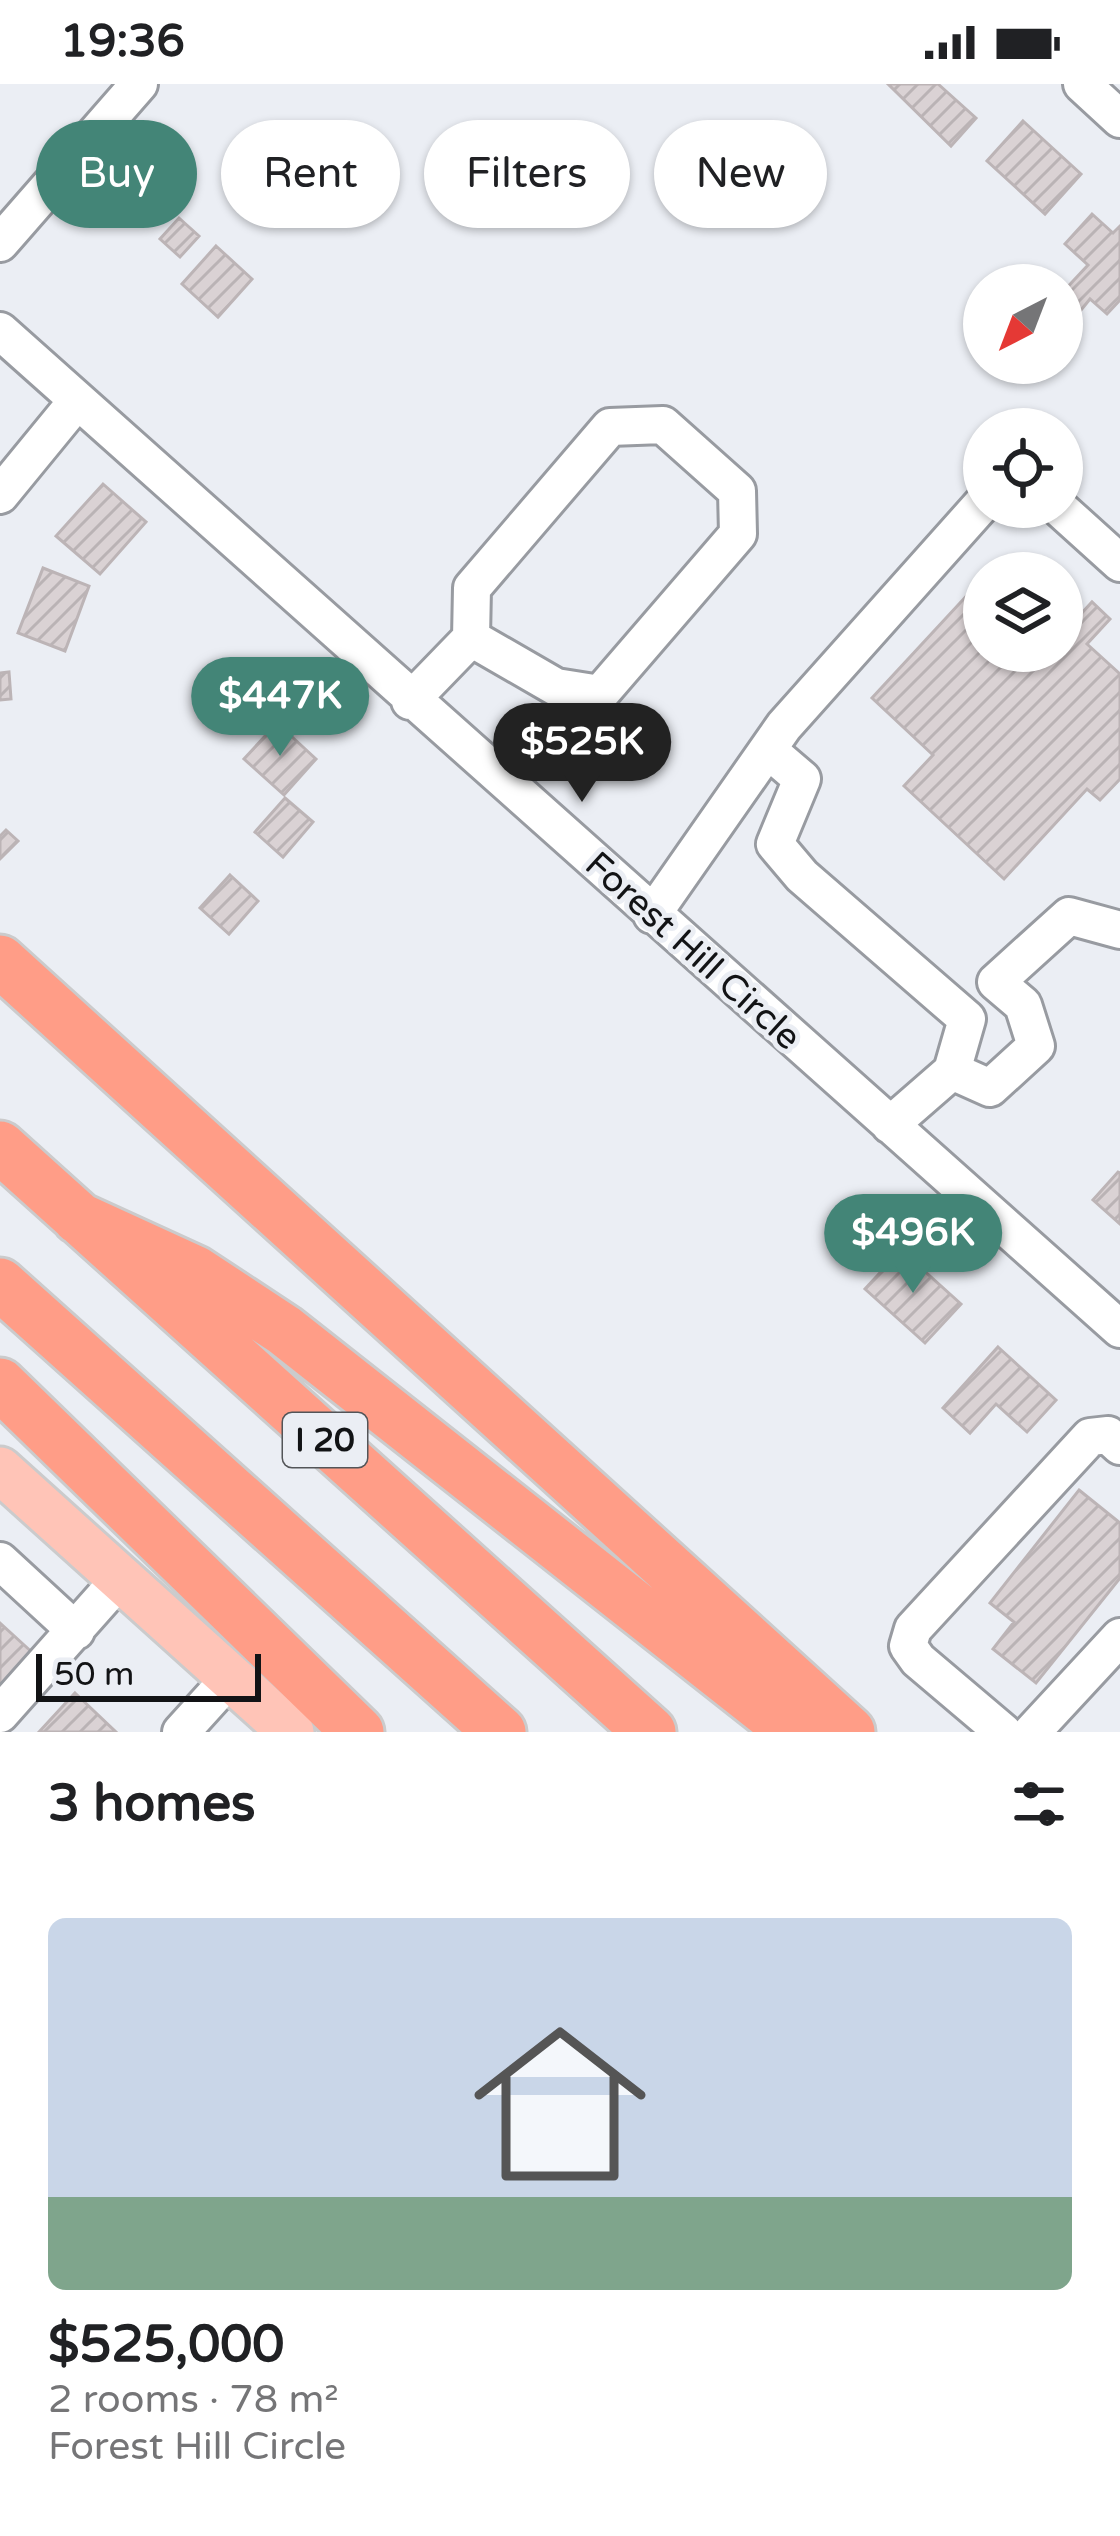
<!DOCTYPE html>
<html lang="en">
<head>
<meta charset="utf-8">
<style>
  body { margin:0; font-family:"Varela Round",sans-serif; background:#f6f6f6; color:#202124; height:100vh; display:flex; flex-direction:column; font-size:45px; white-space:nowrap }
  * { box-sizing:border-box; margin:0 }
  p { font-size:39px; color:#757577 }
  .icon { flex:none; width:66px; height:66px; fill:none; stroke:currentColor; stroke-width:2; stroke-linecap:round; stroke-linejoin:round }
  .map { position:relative; height:1648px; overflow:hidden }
  .details { display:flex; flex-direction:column; background:#fff; flex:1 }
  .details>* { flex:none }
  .guide { position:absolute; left:36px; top:36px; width:1050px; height:108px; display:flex; gap:24px }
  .needle { width:78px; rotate:222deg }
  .controls { position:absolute; left:963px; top:180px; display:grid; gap:24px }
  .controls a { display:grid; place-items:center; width:120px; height:120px; border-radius:50%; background:#fff; box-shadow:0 3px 9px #0004; font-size:60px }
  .scale { position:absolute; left:36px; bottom:30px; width:225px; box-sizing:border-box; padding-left:12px; border:6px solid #121315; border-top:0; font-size:33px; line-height:42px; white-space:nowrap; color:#121315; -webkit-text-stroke:9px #ebeef4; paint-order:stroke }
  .price { position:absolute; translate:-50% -102px; padding:0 27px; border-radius:42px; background:#438577; color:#fff; font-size:39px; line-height:78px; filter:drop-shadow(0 3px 6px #0008) }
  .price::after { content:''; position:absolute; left:50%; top:72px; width:36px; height:27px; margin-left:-18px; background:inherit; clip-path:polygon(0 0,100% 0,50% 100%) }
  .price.active { background:#222; color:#fff }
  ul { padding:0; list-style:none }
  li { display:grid; align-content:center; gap:24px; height:636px; padding:0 48px }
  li+li { border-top:3px solid #e0e0e0 }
  li span { display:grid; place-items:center; height:372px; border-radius:18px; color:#555 }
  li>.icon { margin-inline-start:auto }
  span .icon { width:216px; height:216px; fill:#fffc; stroke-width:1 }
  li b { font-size:51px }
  h2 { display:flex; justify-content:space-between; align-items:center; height:144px; padding:0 48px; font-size:51px }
  .chip { padding:0 42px; border-radius:54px; background:#fff; box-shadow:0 3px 9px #0004; font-size:42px; line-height:108px }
  .chip.active { background:#438577; color:#fff }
  .status { display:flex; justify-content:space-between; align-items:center; height:84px; padding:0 60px; background:#fff; direction:ltr }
  .status svg { height:33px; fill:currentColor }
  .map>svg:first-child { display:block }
  .building { fill:url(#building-hatch); stroke:#bcb4b6; stroke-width:3 }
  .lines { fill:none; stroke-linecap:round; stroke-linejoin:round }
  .minor-casing { stroke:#989ba1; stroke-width:42 }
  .major-casing { stroke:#cbcbcc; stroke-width:51 }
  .highway-casing { stroke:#cbcbcc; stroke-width:57 }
  .minor { stroke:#fff; stroke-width:36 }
  .major { stroke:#ffc4b7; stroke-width:45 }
  .highway { stroke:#ff9d87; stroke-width:51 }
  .labels { text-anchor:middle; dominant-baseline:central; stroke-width:10; stroke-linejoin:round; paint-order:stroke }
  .shield { fill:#ebeef4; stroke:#535558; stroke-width:3 }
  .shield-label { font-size:33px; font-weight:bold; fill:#121315 }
  .street-label { font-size:36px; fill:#121315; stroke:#ebeef4 }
</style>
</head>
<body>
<div class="status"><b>19:36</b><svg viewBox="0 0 49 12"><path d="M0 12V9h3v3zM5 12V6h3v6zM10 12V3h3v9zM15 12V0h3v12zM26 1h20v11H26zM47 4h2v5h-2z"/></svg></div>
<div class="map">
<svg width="1120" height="1648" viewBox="0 0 1120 1648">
  <defs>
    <pattern id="building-hatch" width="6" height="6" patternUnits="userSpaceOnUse" patternTransform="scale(3)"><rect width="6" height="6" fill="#dad2d4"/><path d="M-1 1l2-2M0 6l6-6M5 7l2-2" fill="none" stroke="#bab3b5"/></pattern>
  </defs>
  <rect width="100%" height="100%" fill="#ebeef4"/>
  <path class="building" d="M888,0H938L976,34L951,62Z
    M1023,37L1081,90L1045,130L987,77Z
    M1092,130L1113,149L1120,142V216L1107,230L1090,215L1081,226L1062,209L1088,181L1065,160Z
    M179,134L199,152L180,173L160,155Z
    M216,162L252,195L218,233L182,200Z
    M103,400L146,438L100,490L56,452Z
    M43,484L89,502L65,567L18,549Z
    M984,493V567H1062V538L1068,544L1092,518L1110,535L1087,560L1120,590V695L1100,716L1087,705L1004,795L904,702L933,671L872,614Z
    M9,588L11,615L0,616V589Z
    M277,639L316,675L284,711L244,675Z
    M285,714L313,738L283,773L255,748Z
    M6,746L18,757L0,775V752Z
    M230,791L258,817L229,850L200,824Z
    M1118,1088L1120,1089V1140L1093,1116Z
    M901,1166L961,1220L925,1259L865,1205Z
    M998,1263L1056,1316L1027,1348L996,1320L970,1349L943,1324Z
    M1079,1406L1120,1439V1494L1036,1599L993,1565L1014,1538L990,1519Z
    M0,1539L35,1571L0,1610Z
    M75,1609L116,1648H39Z"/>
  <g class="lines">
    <g class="minor-casing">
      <path id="minor" d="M1082,0L1120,35
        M0,159L139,0
        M0,247L1120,1245
        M0,411L77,317
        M1058,423L1120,479
        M410,617L471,554L556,603L600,610L738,450L737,407L663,341L610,343L472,504L471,554
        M768,666L802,695L775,760L802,792L967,935L952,987
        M652,831L784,642L984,418
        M890,1041L952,987L990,1004L1036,962L1023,921L996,898L1069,832L1120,846
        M0,1477L76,1547
        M0,1630L120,1495
        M181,1648L230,1594
        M1003,1648L918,1576L908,1562L913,1545L1090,1353L1108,1351L1120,1362
        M1032,1648L1120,1553"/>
    </g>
    <g class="major-casing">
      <path id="major" d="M0,1386L291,1648"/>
    </g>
    <g class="highway-casing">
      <path id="highway" d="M0,877L849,1648
        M0,1063L650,1648
        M78,1134L196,1188L284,1246L794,1648
        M0,1200L500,1648
        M0,1300L358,1648"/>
    </g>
    <use href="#minor" class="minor"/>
    <use href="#major" class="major"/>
    <use href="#highway" class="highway"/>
  </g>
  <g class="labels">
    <rect class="shield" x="283" y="1329" width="84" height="54" rx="9"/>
    <g class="shield-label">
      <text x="325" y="1356">I 20</text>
    </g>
    <g class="street-label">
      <text transform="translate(693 867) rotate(42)">Forest Hill Circle</text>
    </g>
  </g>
</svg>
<div class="controls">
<a><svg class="needle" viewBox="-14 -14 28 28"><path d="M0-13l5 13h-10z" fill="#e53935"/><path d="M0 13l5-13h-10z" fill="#757577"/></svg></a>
<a><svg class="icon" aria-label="locate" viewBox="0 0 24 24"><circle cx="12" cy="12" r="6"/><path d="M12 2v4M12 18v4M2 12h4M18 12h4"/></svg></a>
<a><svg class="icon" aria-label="layers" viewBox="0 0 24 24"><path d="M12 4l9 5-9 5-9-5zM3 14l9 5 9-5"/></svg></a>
</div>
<div class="scale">50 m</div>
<b class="price" style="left:280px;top:675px">$447K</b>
<b class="price active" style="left:582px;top:721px">$525K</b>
<b class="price" style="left:913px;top:1212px">$496K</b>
<div class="guide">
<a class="chip active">Buy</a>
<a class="chip">Rent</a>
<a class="chip">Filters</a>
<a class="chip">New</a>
</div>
</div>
<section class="details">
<h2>3 homes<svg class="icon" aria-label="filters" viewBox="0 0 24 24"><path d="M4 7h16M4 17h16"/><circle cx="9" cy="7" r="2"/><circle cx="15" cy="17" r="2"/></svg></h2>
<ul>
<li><span style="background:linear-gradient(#c9d6e8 75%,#7fa58c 0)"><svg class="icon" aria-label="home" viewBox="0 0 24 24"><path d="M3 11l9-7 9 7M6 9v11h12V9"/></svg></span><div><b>$525,000</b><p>2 rooms · 78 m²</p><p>Forest Hill Circle</p></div></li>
</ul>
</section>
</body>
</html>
